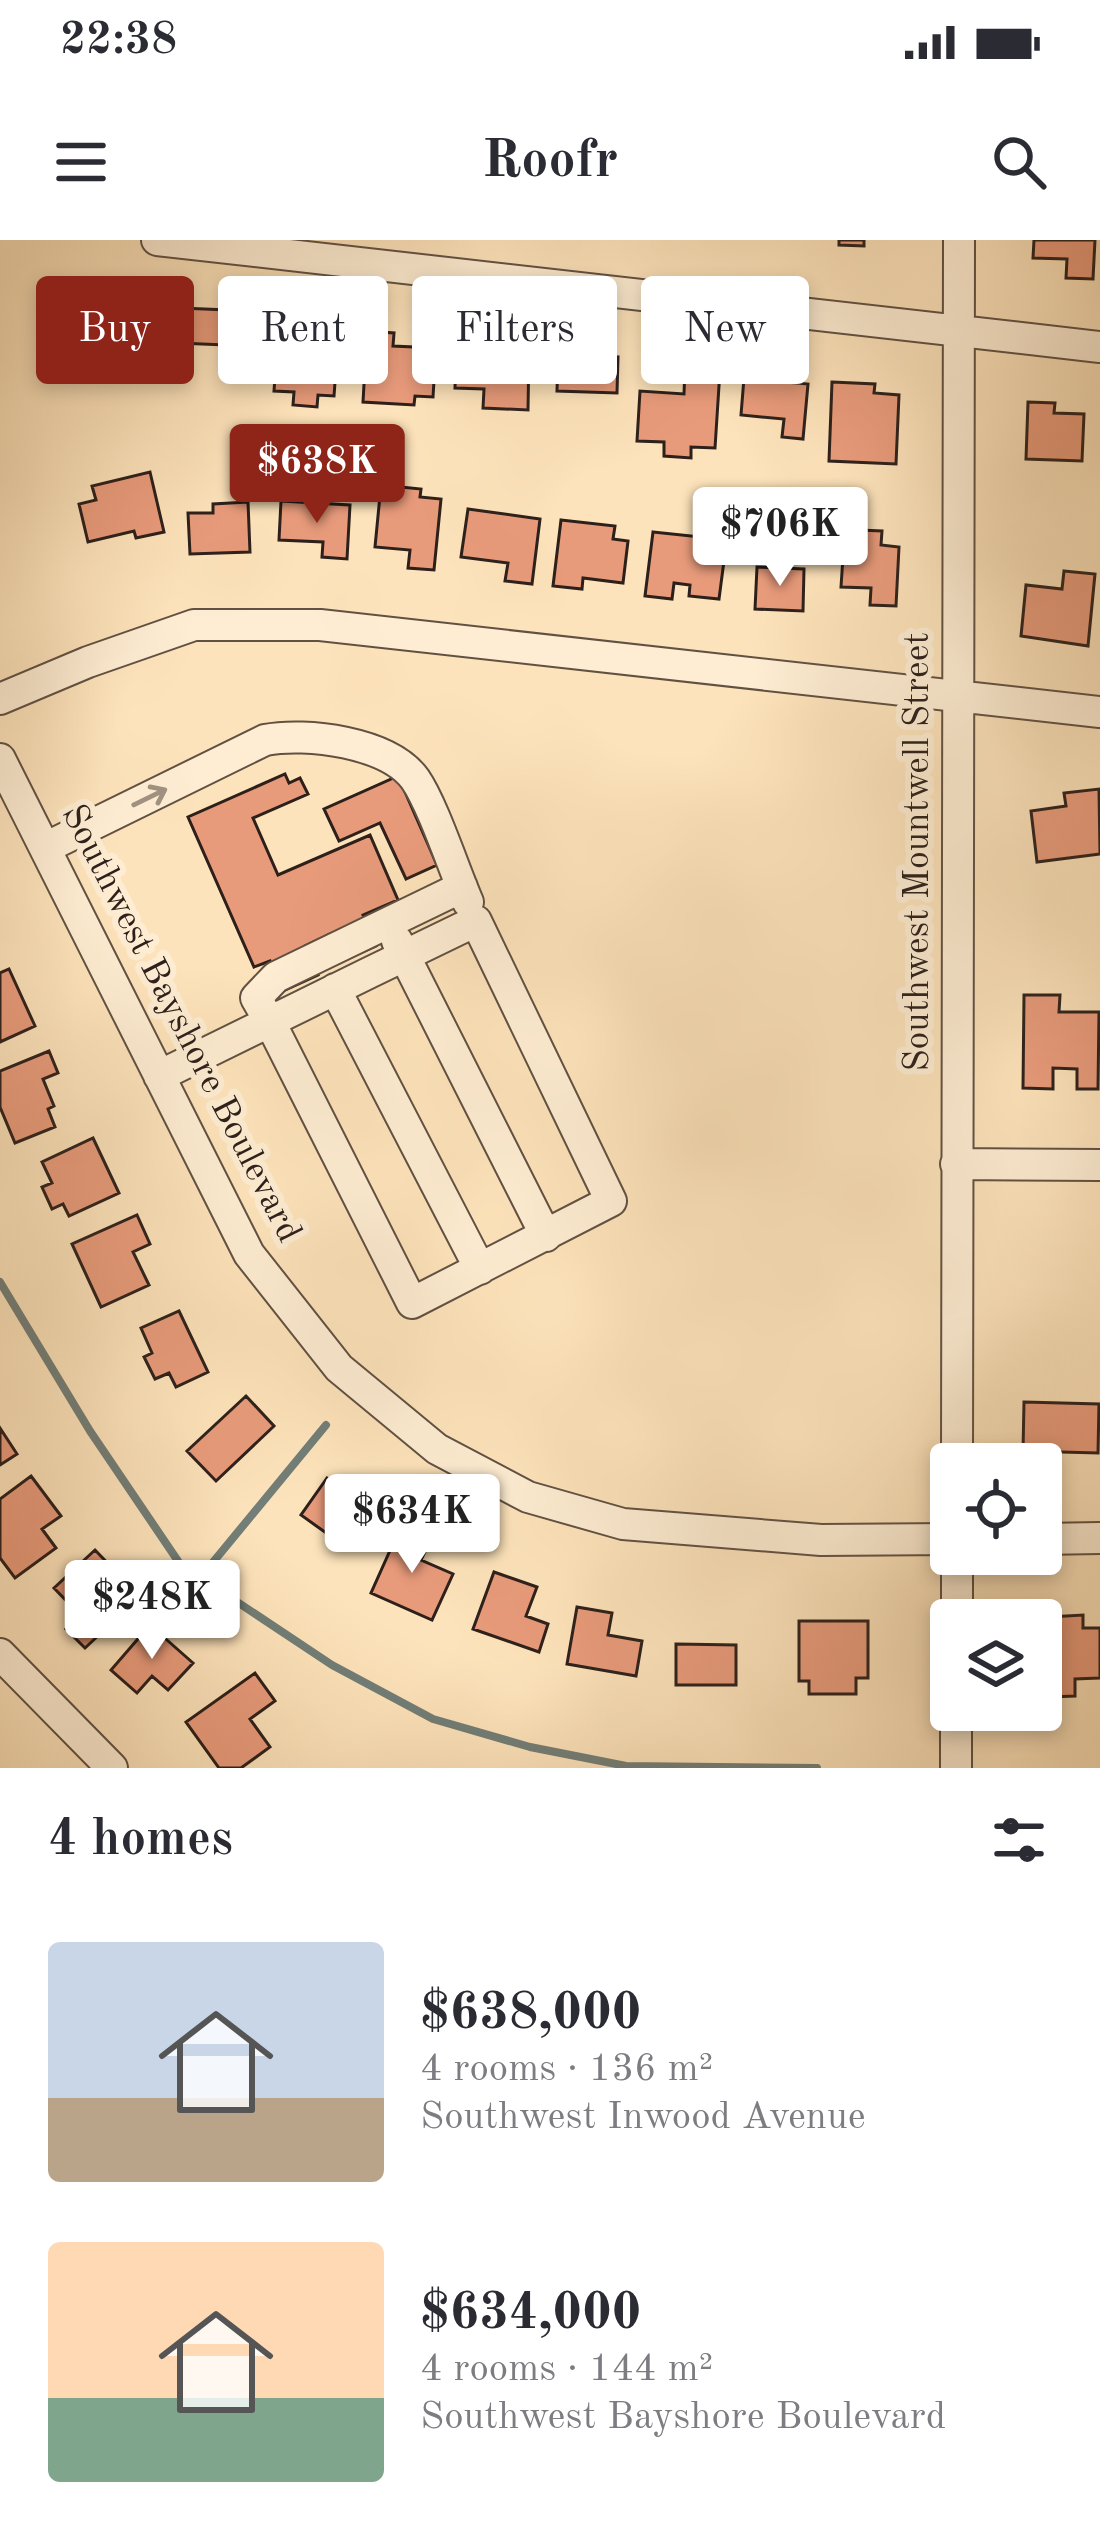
<!DOCTYPE html>
<html lang="en">
<head>
<meta charset="utf-8">
<style>
  body { margin:0; font-family:"Old Standard TT",serif; background:#f2f2f3; color:#2b2b33; height:100vh; display:flex; flex-direction:column; font-size:45px; white-space:nowrap }
  * { box-sizing:border-box; margin:0 }
  p { font-size:39px; color:#7c7c81 }
  .icon { flex:none; width:66px; height:66px; fill:none; stroke:currentColor; stroke-width:2; stroke-linecap:round; stroke-linejoin:round }
  .map { position:relative; height:1528px; overflow:hidden }
  .drawer { display:flex; flex-direction:column; background:#fff; flex:1 }
  .drawer>* { flex:none }
  .banner { position:absolute; left:36px; top:36px; width:1029px; height:108px; display:flex; gap:24px }
  .fabs { position:absolute; left:930px; top:1203px; display:grid; gap:24px }
  .fabs a { display:grid; place-items:center; width:132px; height:132px; border-radius:12px; background:#fff; box-shadow:0 6px 18px #0003; font-size:60px }
  .price { position:absolute; translate:-50% -102px; padding:0 27px; border-radius:12px; background:#fff; color:#222; font-size:39px; line-height:78px; filter:drop-shadow(0 3px 6px #0008) }
  .price::after { content:''; position:absolute; left:50%; top:72px; width:36px; height:27px; margin-left:-18px; background:inherit; clip-path:polygon(0 0,100% 0,50% 100%) }
  .price.active { background:#8f2418; color:#fff }
  ul { padding:0; list-style:none }
  li { display:flex; align-items:center; gap:36px; height:300px; padding:0 48px }
  li span { display:grid; place-items:center; flex:none; width:336px; height:240px; border-radius:12px; color:#555 }
  li>.icon { margin-inline-start:auto }
  span .icon { width:144px; height:144px; fill:#fffc; stroke-width:1 }
  li b { font-size:51px }
  h2 { display:flex; justify-content:space-between; align-items:center; height:144px; padding:0 48px; font-size:51px }
  .pill { padding:0 42px; border-radius:12px; background:#fff; box-shadow:0 6px 18px #0003; font-size:42px; line-height:108px }
  .pill.active { background:#8f2418; color:#fff }
  .status { display:flex; justify-content:space-between; align-items:center; height:84px; padding:0 60px; background:#fff; direction:ltr }
  .status svg { height:33px; fill:currentColor }
  header { display:flex; justify-content:space-between; align-items:center; height:156px; padding:0 48px; background:#fff; font-size:54px; font-weight:700 }
  .map>svg:first-child { display:block }
  .lines { fill:none; stroke-linecap:round; stroke-linejoin:round }
  .stream { stroke:#727e77; stroke-width:8 }
  .building { fill:#e89b7b; stroke:#2d201b; stroke-width:3 }
  .minor-casing { stroke:#615143; stroke-width:34 }
  .minor { stroke:#feedd3; stroke-width:30 }
  .oneway { stroke:#a09180 }
  .labels { text-anchor:middle; dominant-baseline:central; stroke-width:12; stroke-linejoin:round; paint-order:stroke }
  .street-label { font-size:36px; fill:#2d201b; stroke:#feedd3 }
</style>
</head>
<body>
<div class="status"><b>22:38</b><svg viewBox="0 0 49 12"><path d="M0 12V9h3v3zM5 12V6h3v6zM10 12V3h3v9zM15 12V0h3v12zM26 1h20v11H26zM47 4h2v5h-2z"/></svg></div>
<header><svg class="icon" aria-label="menu" viewBox="0 0 24 24"><path d="M4 6h16M4 12h16M4 18h16"/></svg>Roofr<svg class="icon" aria-label="search" viewBox="0 0 24 24"><circle cx="10" cy="10" r="6"/><path d="M15 15l6 6"/></svg></header>
<div class="map">
<svg width="1100" height="1528" viewBox="0 0 1100 1528">
  <rect width="100%" height="100%" fill="#fde3bb"/>
  <filter id="stains"><feTurbulence type="fractalNoise" baseFrequency=".00167" numOctaves="4"/><feColorMatrix values="0 0 0 0 .2 0 0 0 0 .09 0 0 0 0 .02 0 0 0 .5 -.17"/></filter>
  <radialGradient id="worn" r=".72"><stop offset=".6" stop-color="#630" stop-opacity="0"/><stop offset="1" stop-color="#630" stop-opacity=".3"/></radialGradient>
  <g class="lines">
    <path class="stream" d="M0,1042L90,1191L180,1324L332,1425L433,1479L530,1507L626,1526L817,1528
      M200,1338L326,1185"/>
  </g>
  <path class="building" d="M839,0H864V6L839,5Z
    M1034,0H1095L1093,39L1066,38L1067,19L1033,18Z
    M90,58L158,65L152,122L104,117L105,109L85,107Z
    M181,68L227,70L225,105L179,103Z
    M279,78L306,80L305,99L338,101L334,156L318,155L317,167L293,165L294,152L274,151Z
    M367,91L394,93L393,106L436,108L433,157L415,156L414,165L363,162Z
    M488,108L529,110L528,170L483,168L484,149L455,148L456,114L488,116Z
    M558,115L618,117L617,153L557,151Z
    M685,127L720,130L715,208L691,207V218L664,216V202L637,201L640,151L684,154Z
    M744,138L808,144L803,199L782,197L784,179L741,175Z
    M832,142L875,144L874,153L899,155L896,224L829,221Z
    M1028,162L1055,163L1054,173L1084,174L1082,221L1026,219Z
    M150,232L164,292L136,298L134,291L88,302L79,264L96,260L92,246Z
    M381,245L421,249L420,257L441,259L434,330L408,328L410,310L375,307Z
    M281,261L350,265L347,319L322,317L323,302L279,300Z
    M248,262L250,312L190,314L188,273H213V264Z
    M468,269L540,279L532,344L505,341L508,323L461,317Z
    M561,280L615,286L613,299L628,301L623,343L583,338L582,349L553,346Z
    M859,290L882,291L881,305L899,307L896,366L870,365L871,348L841,347L844,302H858Z
    M653,292L701,297L699,310L725,313L719,359L689,356L690,345L674,343L672,359L645,356Z
    M757,327L804,329L803,371L755,369Z
    M1064,331L1095,334L1088,406L1021,396L1026,345L1062,349Z
    M285,534L289,543L300,538L308,554L253,578L278,635L370,595L398,660L363,675L376,706L342,721L330,694L305,706L318,735L283,751L270,721L254,727L188,577Z
    M398,536L437,625L406,639L380,583L339,601L324,569Z
    M1099,549L1100,614L1037,622L1031,571L1066,566L1064,553Z
    M9,729L35,786L0,802V733Z
    M1024,755H1060L1059,772H1099L1098,849H1077V829L1053,828V849L1023,848Z
    M49,811L58,833L43,839L54,866L48,869L55,887L15,903L0,867V831Z
    M93,898L119,953L69,976L63,964L52,969L42,947L52,943L42,922Z
    M137,975L150,1004L133,1012L149,1045L101,1067L72,1004Z
    M179,1071L208,1132L176,1147L169,1133L155,1139L144,1117L152,1113L141,1088Z
    M246,1156L274,1186L216,1241L187,1211Z
    M1024,1162L1099,1164L1098,1213L1023,1211Z
    M0,1188L17,1214L0,1225Z
    M31,1236L61,1276L42,1289L56,1308L15,1338L0,1318V1259Z
    M327,1238L349,1253L343,1262L371,1280L350,1310L301,1275Z
    M401,1286L431,1299L421,1320L453,1334L432,1380L371,1353Z
    M95,1310L119,1335L110,1343L131,1365L85,1408L66,1389L80,1375L54,1348Z
    M494,1332L537,1347L526,1376L548,1384L539,1412L473,1389Z
    M577,1367L612,1373L608,1395L642,1401L636,1436L567,1424Z
    M1083,1375V1388H1100V1438L1075,1439V1456L1051,1457L1049,1377Z
    M799,1381H868V1438H856V1454H809V1441H799Z
    M150,1385L193,1423L168,1450L152,1436L137,1453L111,1430Z
    M676,1404L736,1405V1445H676Z
    M255,1433L275,1461L250,1479L270,1507L241,1528H219L186,1482Z"/>
  <g class="lines">
    <g class="minor-casing">
      <path id="minor" d="M157,0L1100,107
        M0,459L88,422L194,385H320L1100,472
        M0,519L249,1014L339,1128L437,1209L528,1257L623,1284L821,1300L951,1299
        M45,608L265,500C306,492 388,502 415,539C433,565 454,630 468,662
        M397,701L546,996
        M335,749L480,1029
        M159,836C265,784 370,732 476,681L611,961L412,1063L270,782L256,758L276,737L462,647
        M956,924L1100,925
        M957,1224L959,0
        M1041,1299L1100,1298
        M957,1380V1314
        M0,1414L112,1528
        M956,1528V1470"/>
    </g>
    <use href="#minor" class="minor"/>
  </g>
  <defs><path id="oneway-shaft" d="M-6 0H5M1.5-3L5.5 0L1.5 3" fill="none" stroke-width="1.6" stroke-linecap="round" stroke-linejoin="round" transform="scale(3)"/></defs>
  <use class="oneway" href="#oneway-shaft" transform="translate(150 557) rotate(-26)"/>
  <g class="labels">
    <g class="street-label">
      <text transform="translate(919 612) rotate(-90)">Southwest Mountwell Street</text>
      <text transform="translate(180 784) rotate(63)">Southwest Bayshore Boulevard</text>
    </g>
  </g>
  <rect width="100%" height="100%" filter="url(#stains)"/>
  <rect width="100%" height="100%" fill="url(#worn)"/>
</svg>
<div class="fabs">
<a><svg class="icon" aria-label="locate" viewBox="0 0 24 24"><circle cx="12" cy="12" r="6"/><path d="M12 2v4M12 18v4M2 12h4M18 12h4"/></svg></a>
<a><svg class="icon" aria-label="layers" viewBox="0 0 24 24"><path d="M12 4l9 5-9 5-9-5zM3 14l9 5 9-5"/></svg></a>
</div>
<b class="price active" style="left:317px;top:286px">$638K</b>
<b class="price" style="left:780px;top:349px">$706K</b>
<b class="price" style="left:412px;top:1336px">$634K</b>
<b class="price" style="left:152px;top:1422px">$248K</b>
<div class="banner">
<a class="pill active">Buy</a>
<a class="pill">Rent</a>
<a class="pill">Filters</a>
<a class="pill">New</a>
</div>
</div>
<section class="drawer">
<h2>4 homes<svg class="icon" aria-label="filters" viewBox="0 0 24 24"><path d="M4 7h16M4 17h16"/><circle cx="9" cy="7" r="2"/><circle cx="15" cy="17" r="2"/></svg></h2>
<ul>
<li><span style="background:linear-gradient(#c9d6e8 65%,#b9a48a 0)"><svg class="icon" aria-label="home" viewBox="0 0 24 24"><path d="M3 11l9-7 9 7M6 9v11h12V9"/></svg></span><div><b>$638,000</b><p>4 rooms · 136 m²</p><p>Southwest Inwood Avenue</p></div></li>
<li><span style="background:linear-gradient(#ffd9b3 65%,#7fa58c 0)"><svg class="icon" aria-label="home" viewBox="0 0 24 24"><path d="M3 11l9-7 9 7M6 9v11h12V9"/></svg></span><div><b>$634,000</b><p>4 rooms · 144 m²</p><p>Southwest Bayshore Boulevard</p></div></li>
</ul>
</section>
</body>
</html>
